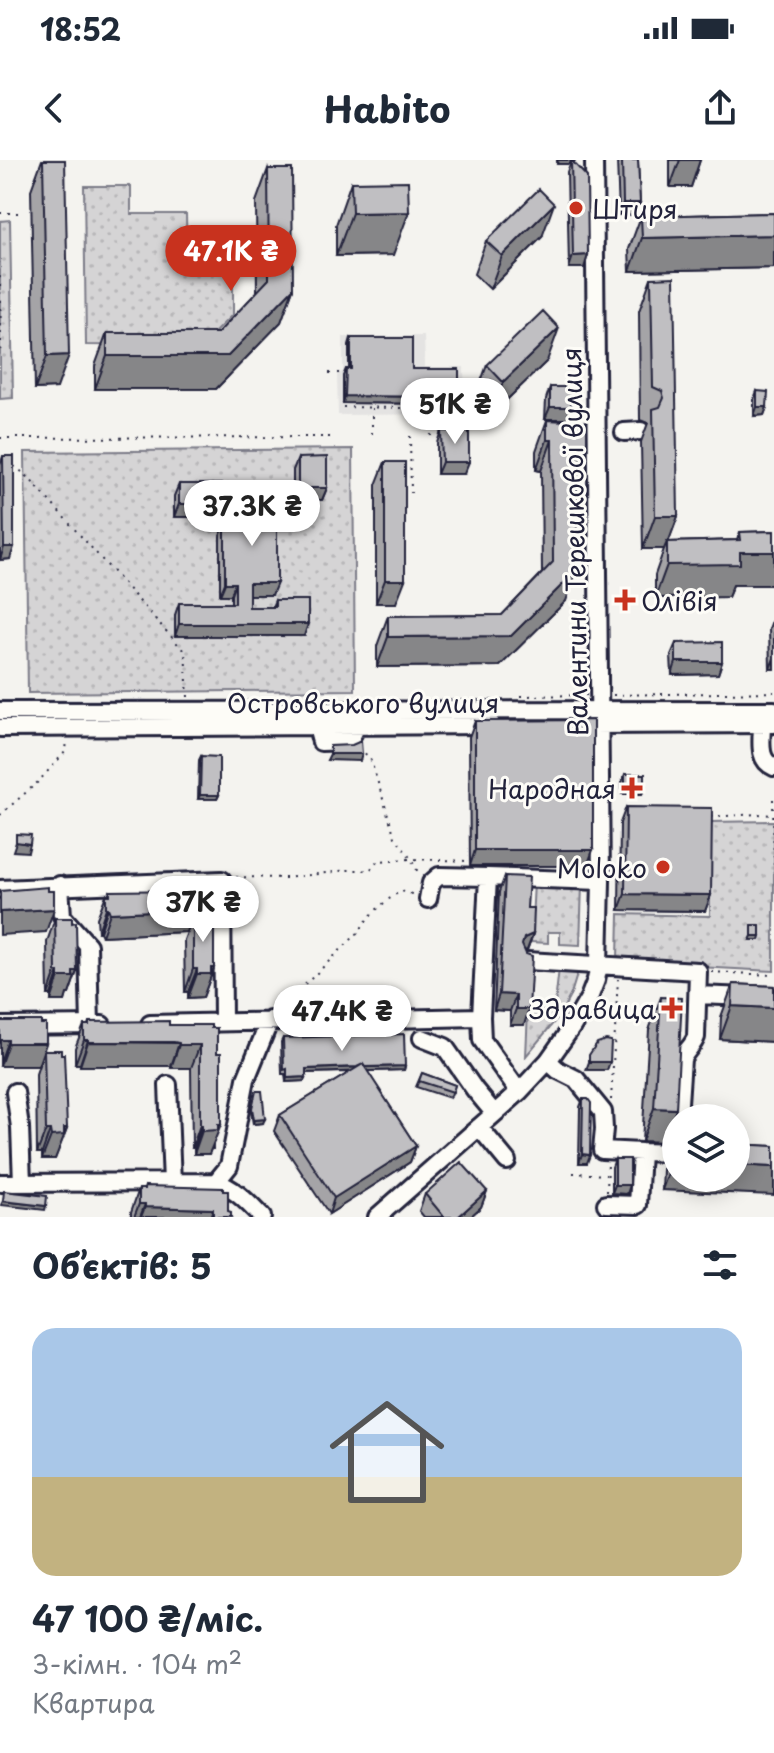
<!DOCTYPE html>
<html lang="uk">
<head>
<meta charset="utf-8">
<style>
  body { margin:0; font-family:"Playpen Sans",sans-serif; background:#f6f6f7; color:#1f2937; height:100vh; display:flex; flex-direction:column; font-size:30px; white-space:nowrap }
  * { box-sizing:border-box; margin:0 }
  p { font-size:26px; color:#747a83 }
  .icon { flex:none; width:44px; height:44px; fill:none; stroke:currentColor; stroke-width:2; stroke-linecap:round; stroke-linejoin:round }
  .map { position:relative; height:1057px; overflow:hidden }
  .details { display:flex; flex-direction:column; background:#fff; flex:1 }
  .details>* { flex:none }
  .controls { position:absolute; left:662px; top:944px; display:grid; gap:16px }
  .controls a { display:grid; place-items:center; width:88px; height:88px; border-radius:50%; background:#fff; box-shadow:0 4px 20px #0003; font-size:40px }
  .price { position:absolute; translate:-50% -68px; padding:0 18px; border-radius:28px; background:#fff; color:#222; font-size:26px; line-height:52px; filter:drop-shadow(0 2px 4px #0008) }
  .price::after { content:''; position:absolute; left:50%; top:48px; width:24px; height:18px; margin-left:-12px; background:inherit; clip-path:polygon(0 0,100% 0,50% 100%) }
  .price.on { background:#c8321e; color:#fff }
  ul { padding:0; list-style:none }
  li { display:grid; align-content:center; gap:16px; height:424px; padding:0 32px }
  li+li { border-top:2px solid #e0e1e3 }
  li span { display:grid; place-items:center; height:248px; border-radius:24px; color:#555 }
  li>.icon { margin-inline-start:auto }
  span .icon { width:144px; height:144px; fill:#fffc; stroke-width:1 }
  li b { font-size:34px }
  h2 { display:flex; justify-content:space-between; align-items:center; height:96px; padding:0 32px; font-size:34px }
  .status { display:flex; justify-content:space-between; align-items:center; height:56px; padding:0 40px; background:#fff; direction:ltr }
  .status svg { height:22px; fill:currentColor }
  header { display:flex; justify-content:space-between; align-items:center; height:104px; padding:0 32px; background:#fff; font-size:36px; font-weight:700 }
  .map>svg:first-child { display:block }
  .built { fill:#e4e3e2 }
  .grass { fill:url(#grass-dots); stroke:#7c7b88; stroke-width:2 }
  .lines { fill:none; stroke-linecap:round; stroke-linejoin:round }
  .minor-casing { stroke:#22223b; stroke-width:22 }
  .path { stroke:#22223b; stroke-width:2; stroke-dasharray:2 6; stroke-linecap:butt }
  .minor { stroke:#fdfcf7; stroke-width:16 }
  .wall { fill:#a5a4a7; stroke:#22223b; stroke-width:2 }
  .shaded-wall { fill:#868688; stroke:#22223b; stroke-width:2 }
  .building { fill:#c0bfc2; stroke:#22223b; stroke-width:2 }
  .poi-dot { fill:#c8321e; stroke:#fdfcf7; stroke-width:3 }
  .labels { text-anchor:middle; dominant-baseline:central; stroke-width:6; stroke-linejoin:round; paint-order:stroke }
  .poi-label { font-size:26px; fill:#22223b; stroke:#fdfcf7; text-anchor:end }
  .street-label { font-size:26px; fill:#22223b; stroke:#fdfcf7 }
</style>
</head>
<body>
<div class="status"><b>18:52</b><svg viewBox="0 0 49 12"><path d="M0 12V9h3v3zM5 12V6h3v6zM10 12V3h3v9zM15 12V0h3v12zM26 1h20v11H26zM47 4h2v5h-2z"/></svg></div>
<header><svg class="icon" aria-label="back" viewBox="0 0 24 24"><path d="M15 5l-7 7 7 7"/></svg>Habito<svg class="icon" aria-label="share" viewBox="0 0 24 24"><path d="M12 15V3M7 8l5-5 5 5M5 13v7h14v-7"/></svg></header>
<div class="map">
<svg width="774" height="1057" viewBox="0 0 774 1057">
  <defs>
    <pattern id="grass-dots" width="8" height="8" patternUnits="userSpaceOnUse" patternTransform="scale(2)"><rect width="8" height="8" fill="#d5d4d5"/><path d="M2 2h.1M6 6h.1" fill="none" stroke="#b7b6b8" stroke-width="1.8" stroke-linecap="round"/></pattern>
  </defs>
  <rect width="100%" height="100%" fill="#f4f3ef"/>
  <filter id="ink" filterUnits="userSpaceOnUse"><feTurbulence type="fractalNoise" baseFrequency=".0125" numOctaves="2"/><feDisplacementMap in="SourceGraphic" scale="16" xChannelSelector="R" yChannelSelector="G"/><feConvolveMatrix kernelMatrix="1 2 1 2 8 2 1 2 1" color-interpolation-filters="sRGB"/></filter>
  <g filter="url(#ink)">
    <path class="built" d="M424,176L425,207H464L465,254L338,255L337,213L343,212V177Z"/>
    <path class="grass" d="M84,26H131V54H186L187,102H233V154L201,186L86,185Z
      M10,60L13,238L0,239V61Z
      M353,289L355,530L28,533L25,292Z
      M774,661V811L623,803L618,799L619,754L710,756V662Z
      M534,722L582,724L580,785L560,784V772H548V783L531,782Z
      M559,808H579L571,834L560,855L526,896L528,850L545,851L555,844Z"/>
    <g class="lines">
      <g class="minor-casing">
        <path id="minor" d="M624,272L641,271
          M0,551L774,550
          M762,564C762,580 757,600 774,607
          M592,565L774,564
          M317,567L321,582L349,581L357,566
          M0,568L492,565
          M60,725L62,756L88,785L90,866
          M0,729L222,720L223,862
          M428,739L431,723L439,716L488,717
          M527,801L698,811L696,877C693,886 686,890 682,899L678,958
          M698,835L774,838
          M481,857L488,717L601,721
          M150,864L481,857L482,880L519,932
          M0,866L102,865
          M422,878L445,887L475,930L494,953
          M548,901L558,910L576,919L603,952L604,969L602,990L641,992L638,1045L606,1044
          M168,925L172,1023
          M15,932L20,967L22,1023
          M479,967L507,1001
          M641,992L676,993
          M216,1022L229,1006L246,919L270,860
          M0,1023L216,1022C236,1029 248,1043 262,1057
          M377,1057L519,932L548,901L572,867L589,838L596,820L599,805L601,721L594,0"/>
      </g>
      <path class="path" d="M0,53H21
        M0,116L1,184L0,193
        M329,213H343
        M343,247L462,249L482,220
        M372,248V276
        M430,250L431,276
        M410,276L411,333
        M0,278L331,277
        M14,306L26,315L185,492L188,537
        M613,535L774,532
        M521,536L587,535
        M360,587L371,601L395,677L411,699L419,714
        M773,639L774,718
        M0,655L38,622L66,591L67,580
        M711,657L757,654L774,655
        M236,717L287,718L348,710H370L377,701L411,699L468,701
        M711,812L774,815
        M282,847L359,772C370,754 383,742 401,731L415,735
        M611,940L618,819
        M573,1013L606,1015
        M607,1032L608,1002"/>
      <use href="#minor" class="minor"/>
    </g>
    <path class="wall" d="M42,0H65L57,228L35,229L31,30Z
      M557,0H575L574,3L588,95L584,108H569L567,12L570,4H557Z
      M617,0H638L640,43L635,55H619Z
      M670,0H700L691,27H670Z
      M268,9L293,129L281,162L216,229H95V206L107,173H218L257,132L256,42Z
      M351,22L393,95L336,96V65Z
      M774,53V108L630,111L629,89L641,56Z
      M191,69L205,75L224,89L223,94H206L204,99H190V73Z
      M542,77L490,129L474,114L486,81Z
      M651,118L678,356L668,382L737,380L740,372L774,371V425H733L728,437L655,438V415L664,389H643L641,282L648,263L640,260L639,151Z
      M351,178L412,209L459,237L457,244L343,243V216L346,209H349V185Z
      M547,201L491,255L475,238L487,205Z
      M550,227L571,247L567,259H545L546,239Z
      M757,231L767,247L764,255L754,256V239Z
      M547,260L587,289L577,316L566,441L500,506L377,507V486L388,456L502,455L542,413L541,311L536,310V291Z
      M441,271L464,314H437V283Z
      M3,296L10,399L0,400V305Z
      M298,298L327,328L322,340H311L306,353H247V363L272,435H249V447H272L275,440L304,476H175V455L179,443H231V435H220V376L225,364H230V357H174V336L179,324H293V310Z
      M385,302L396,443H376V325Z
      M774,455V509H770L769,469Z
      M676,483L722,502L718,514L672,515L671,495Z
      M475,561L587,706H470L469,577Z
      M201,596L219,635L217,639H198L199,600Z
      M625,614L645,626L642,634H622V622Z
      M626,647L711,735L705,751L619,750L620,663Z
      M505,716L527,748L533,774L527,790L525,791L524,865H510V851L494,850L499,732Z
      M110,731L186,772L102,776L100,772H98L97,758L106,735H109Z
      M193,756L214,808L203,837L188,838V832H185L184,780Z
      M55,758L77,811L69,834H67L65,841H51V835H48L47,782Z
      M733,824L774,826V882L720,879L721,857Z
      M661,837L664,982L642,981L649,870Z
      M0,861L41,864L46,883L38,906H0Z
      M89,862L169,865H211L213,989H211L209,994H194V988H192L191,908H171V906H80V904H75V888L84,865H88Z
      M283,878L405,906L404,910L367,911L416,986L410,1002L329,1054L274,971L280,955L350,912L306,913L304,921L286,922L285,914H282L281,882Z
      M44,890L67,968L55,999H42V993H37L36,914Z
      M422,913L455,925L450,938L416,927Z
      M256,931L263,963L253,964L251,952Z
      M583,939L587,1003H579L580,947Z
      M673,981L774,986L662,1030L663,1009Z
      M615,999L627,1034L612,1033V1007Z
      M145,1026L228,1051L231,1057H131V1052L139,1029H144Z
      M487,1031L481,1047L470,1057H424L419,1051L425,1034Z"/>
    <path class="shaded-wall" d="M558,0H571L570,4H557Z
      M680,0H700L691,27H670Z
      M623,43H640L635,55H619Z
      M554,44L542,77L490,129L502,96Z
      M409,52L393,95L336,96L352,53Z
      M774,75V108L630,111L642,78Z
      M224,89L223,94H204L206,90Z
      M192,95H206L204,99H190Z
      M588,95L584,108H569L573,96Z
      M293,129L281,162L216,229H95L107,196H228Z
      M559,168L547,201L491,255L503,222Z
      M69,195L57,228L35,229L47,196Z
      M345,236L459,237L457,244L343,243Z
      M550,247H571L567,259H545Z
      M757,247H767L764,255L754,256Z
      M547,280H552L541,311L536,310Z
      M577,289H587L576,320Z
      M442,302H469L464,314H437Z
      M311,328H327L322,340H306Z
      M247,340H311L306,353H243Z
      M179,344H235L230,357H174Z
      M655,356H678L667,386V382L664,389H643Z
      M4,387H14L10,399L0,400Z
      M740,392H774V425H733L728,437L655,438L667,405Z
      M577,410L566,441L500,506L377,507L388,477L511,476Z
      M385,420H405L396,443H376Z
      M225,423H235L231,435H220Z
      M249,423H277L272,435H244Z
      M179,464H308L304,476H175Z
      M774,498V509H770Z
      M676,502H722L718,514L672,515Z
      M330,594H362L360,601L327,600Z
      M625,626H645L642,634H622Z
      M200,635H219L217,639H198Z
      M16,682L30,684L28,692L13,691Z
      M475,690H593L587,706H470Z
      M625,734L711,735L705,751L619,750Z
      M106,748H108L100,772H98Z
      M54,749L46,772L0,775V752Z
      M194,749L186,772L102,776L110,753Z
      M533,774L527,790L518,794L524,778Z
      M752,776H760L759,780H750Z
      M211,808H214L203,837L188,838L197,814Z
      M193,809H197L188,832H185Z
      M73,811H77L69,834H67L65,841H51L59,817Z
      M56,812H59L51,835H48Z
      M499,834L516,835L510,851L494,850Z
      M732,846L774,848V882L720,879Z
      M516,849H529L524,865H510Z
      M0,880H8L0,902Z
      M84,880H88L80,904H75Z
      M88,882L179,883L171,906H80Z
      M8,883H46L38,906H0Z
      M179,885H200L191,908H171Z
      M589,902H610L607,910H586Z
      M405,906L404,910L304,913L306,909Z
      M306,917L304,921L286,922L287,918Z
      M654,948L676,949L664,982L642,981Z
      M265,959L263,963L253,964L254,960Z
      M200,965H202L194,988H192Z
      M218,965H221L209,994H194L202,971Z
      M64,968H67L55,999H42L51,976Z
      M46,970H50L42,993H37Z
      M416,986L410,1002L329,1054L334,1038Z
      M582,994L590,995L587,1003H579Z
      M672,1002H676V1018H736V1005L774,1007V1035L662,1030Z
      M615,1025H630L627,1034L612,1033Z
      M487,1031L481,1047L470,1057H458Z
      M3,1041L46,1046L45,1050L1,1045Z
      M139,1044H145L140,1057H134Z
      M145,1047L213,1049L210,1057H141Z"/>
    <path class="building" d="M43,0H65L69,195L47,196Z
      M571,0L587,17L588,95L573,96Z
      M622,0H638L640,43H623Z
      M268,9H292L293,129L228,196H107V173H218L269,119Z
      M408,21L409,52L352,53L351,22Z
      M539,29L554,44L502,96L486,81Z
      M774,53V75L642,78L641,56Z
      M191,69H205V75L224,74V89L206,90V95H192Z
      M674,117L678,356H655L653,249L660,247L664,238L662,231L653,227L651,118Z
      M543,151L559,168L503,222L487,205Z
      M351,178H412V209H459V237L345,236L346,209H351Z
      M550,227H572L571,247H550Z
      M757,231L768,232L767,247H757Z
      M547,260L587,262V289H577V410L511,476L388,477V456L502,455L553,402L552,280H547Z
      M441,271H469V302H442Z
      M3,296H14V387H4Z
      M327,297V328H311V340H247V363H277V423H249V447H275V440H308V464H179V443H235V423H225V364H235V344H179V324H298V298Z
      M385,302H405V420H385Z
      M774,371V392H740V404L667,405V382L741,380L740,372Z
      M722,482V502H676V483Z
      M593,560V690H475V561Z
      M361,581L362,594H330V586L352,585Z
      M201,596L219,597V635H200Z
      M625,614H645V626H625Z
      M626,647L712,648L711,735L625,734Z
      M16,674L31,675L30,684L16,682Z
      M505,716L529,717L527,748H534L533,774L524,778L522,785L526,794L532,796L529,849H516V835L499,834Z
      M48,727V731H54V749L0,752V731Z
      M190,730V732H194V749L110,753L108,748H106V735H110V731Z
      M193,756H211V761H214V808H211V814H197V809H193Z
      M55,758H72V763L76,762L77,811H73V817H59V812H56Z
      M752,765H760V776H752Z
      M733,824L774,826V848L732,846Z
      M661,837L682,838L676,949L654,948Z
      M0,861H41V864H46V883H8V880H0Z
      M169,861V865H211V868H217V893H221V965H218V970L202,971V965H200V885H179V883L174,882H88V880H84V865H89V862Z
      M404,874L405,906L365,907L363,904L357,907L306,909V917L287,918V909L284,910L283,878Z
      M606,880L611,881L610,902H589V895L597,883Z
      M44,890H61V894H64L67,968H64V975L51,976L50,970H46Z
      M363,904L416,986L334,1038L280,955Z
      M422,913L455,925L453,932L419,921Z
      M256,931H262L265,959L254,960L252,948Z
      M583,939H588L591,943L590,995L582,994Z
      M673,981H676V1002H672Z
      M736,984L774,986V1007L736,1005Z
      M615,999H630V1025H615Z
      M461,1002L487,1031L458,1057H444L425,1034Z
      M145,1026L223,1028V1031H228V1051L231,1052V1057H213V1049L145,1047V1044H139V1029H145Z
      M4,1031L47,1036L46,1046L3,1041Z"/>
  </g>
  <g class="poi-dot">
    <circle cx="576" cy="48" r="8"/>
    <path d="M621 428h8v8h8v8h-8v8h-8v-8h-8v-8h8z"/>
    <path d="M628 616h8v8h8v8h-8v8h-8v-8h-8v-8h8z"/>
    <circle cx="663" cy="707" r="8"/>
    <path d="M668 836h8v8h8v8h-8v8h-8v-8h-8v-8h8z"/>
  </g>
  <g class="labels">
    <g class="poi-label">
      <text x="592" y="48" text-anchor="start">Штиря</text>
      <text x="641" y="440" text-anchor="start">Олівія</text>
      <text x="616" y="628">Народная</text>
      <text x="647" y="707">Moloko</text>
      <text x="656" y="848">Здравица</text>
    </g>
    <g class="street-label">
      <text transform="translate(574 382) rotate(-91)">Валентини Терешкової вулиця</text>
      <text x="363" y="542">Островського вулиця</text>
    </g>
  </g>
</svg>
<div class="controls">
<a><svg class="icon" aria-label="layers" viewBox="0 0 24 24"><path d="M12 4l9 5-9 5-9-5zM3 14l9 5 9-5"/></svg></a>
</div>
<b class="price on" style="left:231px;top:133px">47.1K ₴</b>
<b class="price" style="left:455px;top:286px">51K ₴</b>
<b class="price" style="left:252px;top:388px">37.3K ₴</b>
<b class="price" style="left:203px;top:784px">37K ₴</b>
<b class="price" style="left:342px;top:893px">47.4K ₴</b>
</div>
<section class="details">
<h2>Об’єктів: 5<svg class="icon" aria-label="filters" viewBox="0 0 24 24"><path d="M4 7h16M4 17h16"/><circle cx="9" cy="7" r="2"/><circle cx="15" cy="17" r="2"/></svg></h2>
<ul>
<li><span style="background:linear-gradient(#a9c7e8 60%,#c2b280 0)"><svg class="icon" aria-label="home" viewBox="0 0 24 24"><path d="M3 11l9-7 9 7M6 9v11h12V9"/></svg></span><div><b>47 100 ₴/міс.</b><p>3-кімн. · 104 m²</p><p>Квартира</p></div></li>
</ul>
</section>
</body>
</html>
